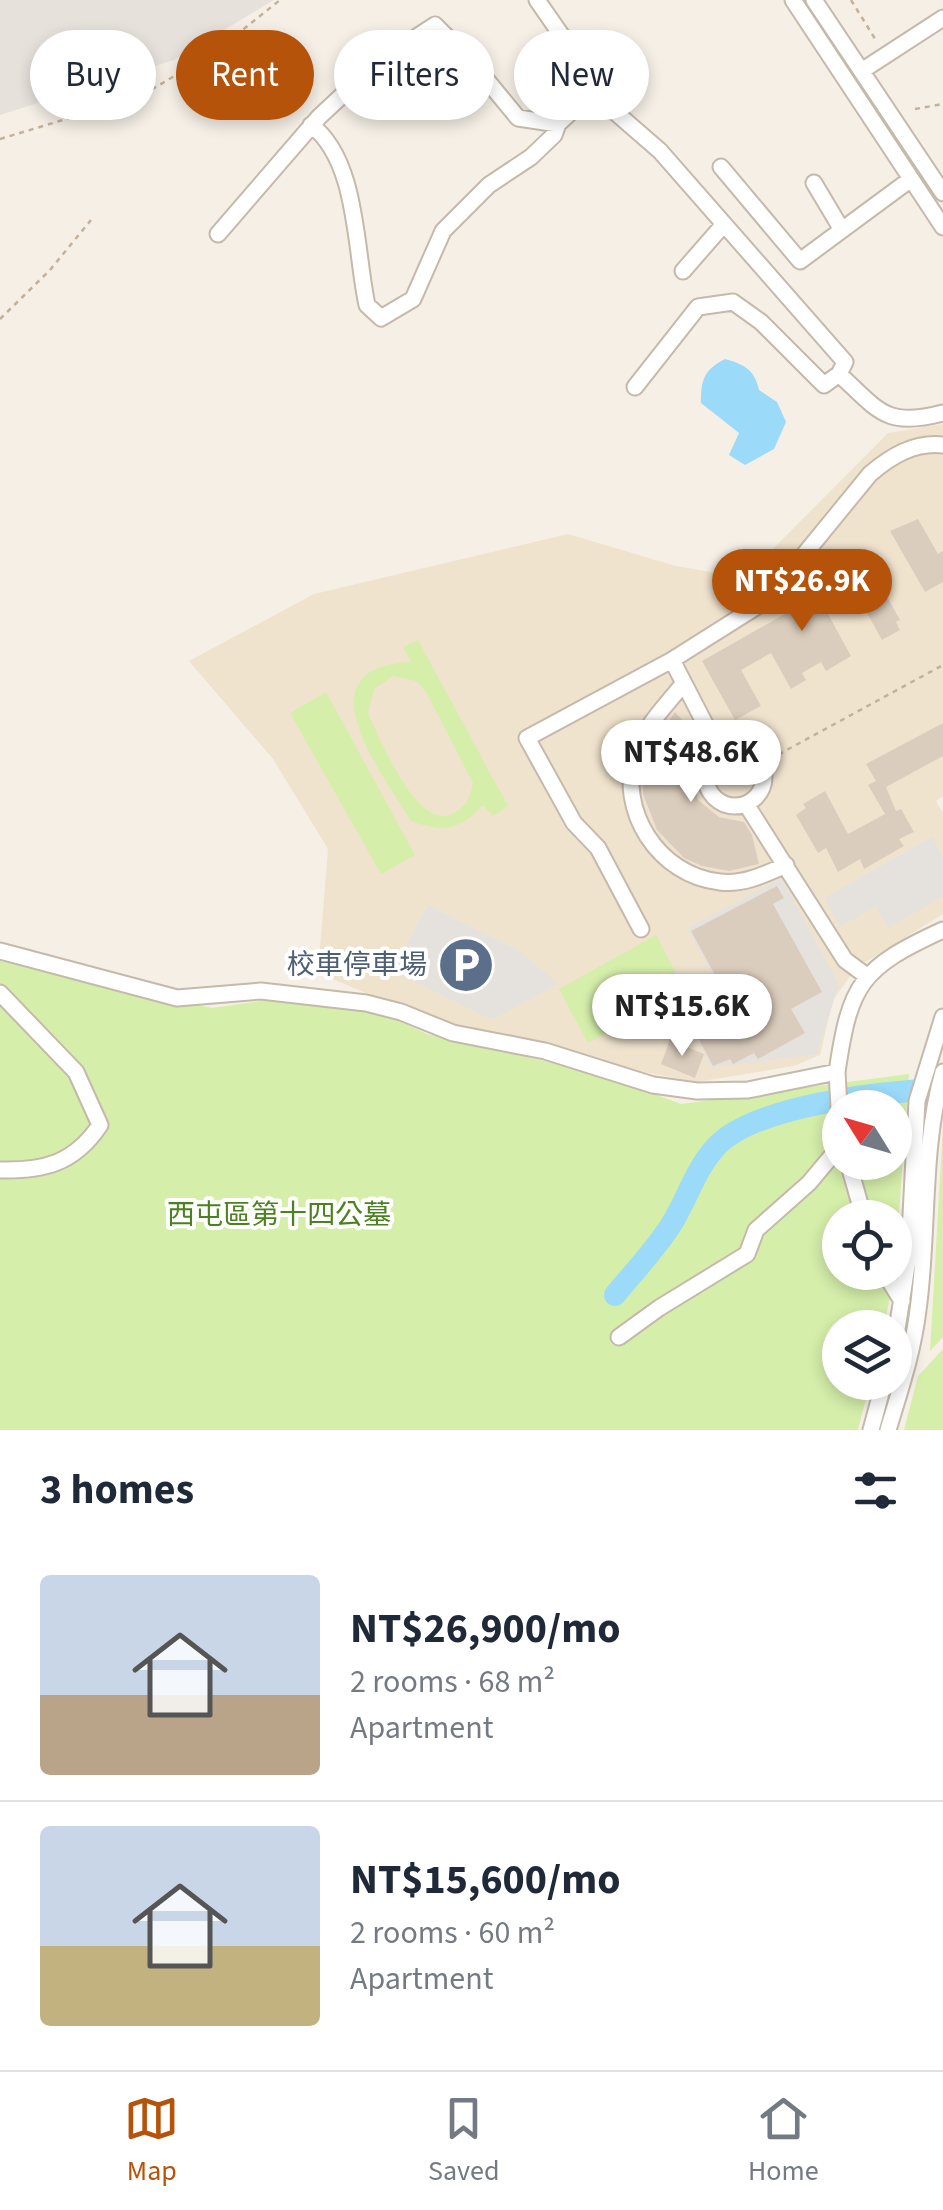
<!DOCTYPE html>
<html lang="en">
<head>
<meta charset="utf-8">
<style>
  body { margin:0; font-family:"Source Sans 3","Noto Sans TC",sans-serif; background:#f6f6f7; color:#1f2937; height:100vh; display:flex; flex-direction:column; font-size:38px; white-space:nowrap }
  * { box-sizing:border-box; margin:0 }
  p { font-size:32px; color:#747a83 }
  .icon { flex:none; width:55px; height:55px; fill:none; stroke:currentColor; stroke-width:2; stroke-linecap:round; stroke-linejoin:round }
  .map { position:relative; height:1430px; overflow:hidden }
  .details { display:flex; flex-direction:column; background:#fff; flex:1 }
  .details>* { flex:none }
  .banner { position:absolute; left:30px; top:30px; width:885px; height:90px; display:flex; gap:20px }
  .needle { width:65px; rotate:307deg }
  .controls { position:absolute; left:822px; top:1090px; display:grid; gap:20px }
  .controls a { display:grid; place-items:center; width:90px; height:90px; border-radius:50%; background:#fff; box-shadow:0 5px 15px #0003; font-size:50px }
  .price { position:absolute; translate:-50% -85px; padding:0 22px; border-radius:35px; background:#fff; color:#222; font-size:32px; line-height:65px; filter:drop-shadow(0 2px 5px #0008) }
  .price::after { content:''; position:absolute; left:50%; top:60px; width:30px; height:22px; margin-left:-15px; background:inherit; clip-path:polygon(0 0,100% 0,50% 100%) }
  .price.on { background:#b45309; color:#fff }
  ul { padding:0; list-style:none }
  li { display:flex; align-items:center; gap:30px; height:250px; padding:0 40px }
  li+li { border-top:2px solid #e0e1e3 }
  li span { display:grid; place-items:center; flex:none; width:280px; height:200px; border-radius:10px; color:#555 }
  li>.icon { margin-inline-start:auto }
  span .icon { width:120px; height:120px; fill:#fffc; stroke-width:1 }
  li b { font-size:42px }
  h2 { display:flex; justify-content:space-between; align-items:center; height:120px; padding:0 40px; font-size:42px }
  .tag { padding:0 35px; border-radius:45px; background:#fff; box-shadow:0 5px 15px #0003; font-size:35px; line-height:90px }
  .tag.on { background:#b45309; color:#fff }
  .tabs { display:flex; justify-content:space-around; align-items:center; height:140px; border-top:2px solid #e0e1e3; background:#fff; font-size:28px; color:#747a83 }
  .tabs a { display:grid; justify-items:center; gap:5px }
  .tabs .on { color:#b45309 }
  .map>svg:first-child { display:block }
  .industrial { fill:#e7e1db }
  .education { fill:#f0e3ce }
  .green { fill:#d5eeaa; fill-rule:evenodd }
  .parking { fill:#e5e2de }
  .water { fill:#9bdaf9 }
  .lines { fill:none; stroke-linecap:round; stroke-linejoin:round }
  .river { stroke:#9bdaf9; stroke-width:22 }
  .building { fill:#dbcdbd }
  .minor-casing { stroke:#c4b9aa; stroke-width:19 }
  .path { stroke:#c5b197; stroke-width:2.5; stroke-dasharray:5 5; stroke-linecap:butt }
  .minor { stroke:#fff; stroke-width:15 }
  .labels { text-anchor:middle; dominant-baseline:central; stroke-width:8; stroke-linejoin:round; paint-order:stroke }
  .service-label { font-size:28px; fill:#4e5e75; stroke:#fff; text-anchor:end }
  .park-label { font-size:28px; fill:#4d8120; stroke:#fff }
</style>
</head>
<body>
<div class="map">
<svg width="943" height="1430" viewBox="0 0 943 1430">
  <rect width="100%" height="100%" fill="#f5efe6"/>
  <path class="industrial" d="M0,0H274L174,60L0,115Z"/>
  <path class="education" d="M943,424V796L936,801L943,813V914L856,968L833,1000L820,1055L794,1066L696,1082L629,1069L431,1020L318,973L328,849L273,759L189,661L314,594L568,534L676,566L744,578L888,433Z"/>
  <path class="green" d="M418,640L508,806L493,816L483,805C461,830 442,833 411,821C383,774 298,667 411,662L403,647ZM393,676L416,681L426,692L473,783C471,796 466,808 452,814C416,830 382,741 368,714L374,689Z
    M326,692L415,855L381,874L290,713Z
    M656,935L685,990L588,1043L559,989Z
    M0,961L212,1008L275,999L375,1010L427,1034L600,1074L681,1104L909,1074L895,1270V1218H840V1272L895,1273L884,1327L840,1328V1382L870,1383L858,1430H0ZM840,1108H895V1162H840Z
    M943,1126V1337L930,1351Z
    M943,1349V1430H904L918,1376Z"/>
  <path class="parking" d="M932,837L943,856V897L888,928L876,907L840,927L824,898Z
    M781,878L839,984L817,1054L712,1068L685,1016L723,995L687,928Z
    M428,905L520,951L558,984L492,1020L392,971Z"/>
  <path class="water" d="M725,359C744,364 755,370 759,390L777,402L786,422L774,449L745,465L729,455L739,433L701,403C701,379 704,370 725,359Z"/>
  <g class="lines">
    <path class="river" d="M615,1295C633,1273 653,1252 669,1228C686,1203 694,1171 715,1148C752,1105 887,1091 943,1089"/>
  </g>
  <path class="building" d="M918,519L938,554L943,551V582L925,592L890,531Z
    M862,552L900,620L896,622L900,630L882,640L853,588L823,605L851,656L826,671L821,662L802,673L806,680L791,689L771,653L741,670L761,706L735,720L702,661L792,610L786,595Z
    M675,712L703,744L692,774L698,800L719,817L744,822L752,835L759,864L729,871L702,866L684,858L657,830L643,794V775L650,747Z
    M943,723V756L886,787L896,811L901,809L914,832L899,839L904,846L864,869L860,859L838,872L826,848L818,853L796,815L806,808L803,804L825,791L848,834L885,814L868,785L876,781L866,764Z
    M777,886L784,898L773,904L822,992L791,1009L805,1033L758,1059L754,1053L733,1064L730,1059L713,1066L687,1017L727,997L691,931Z
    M670,1040L704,1054L695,1078L661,1064Z"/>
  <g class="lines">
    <g class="minor-casing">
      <path id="minor" d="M793,0L943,227
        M814,0L943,193
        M863,70L943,18
        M592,92L660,151L845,362L839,374L824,385L761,322L733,302L698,307L635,387
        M311,125C358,160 355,250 367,305L381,318L413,299L443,231L489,185L531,157L554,135L558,124
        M721,167L800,261L911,179
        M814,183L842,230
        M218,234L319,117L378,62L435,25L471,61L518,118L558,124L592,92L587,72L537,0
        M683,271L724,224
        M839,374C879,411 886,428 943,413
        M684,683C667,704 645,726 636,752C616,810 659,876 720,882C743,885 766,874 786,865
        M706 777a29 29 0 1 1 58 0a29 29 0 1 1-58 0Z
        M720,753L672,660L767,600L870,474C891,456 914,442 943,445
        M746,804L845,960L868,977
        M641,929L598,848L574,823L527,738L672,660
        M0,951L177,998L261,991L366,1003L401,1012L453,1033L545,1051L653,1085L697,1091L748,1090L837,1072C850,984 860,968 943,930
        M0,993L76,1072L100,1125C74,1164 43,1171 0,1170
        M837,1072L840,1125
        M848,1162L864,1218
        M884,1272L902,1301
        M619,1337L659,1308L747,1254L756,1230L809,1183L840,1146
        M895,1342L909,1253L917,1101L943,1017
        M871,1430L884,1382
        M888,1430C900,1390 913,1352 918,1310C929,1231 921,1150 943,1072"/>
    </g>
    <path class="path" d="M851,0L877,42
      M915,109L943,104
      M0,139L139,97L215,52L280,0
      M0,319L50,270L91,220
      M761,764L943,665"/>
    <use href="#minor" class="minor"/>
  </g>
  <defs>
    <g id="parking-disc" transform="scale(2.875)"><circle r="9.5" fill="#5c6f8a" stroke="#fff"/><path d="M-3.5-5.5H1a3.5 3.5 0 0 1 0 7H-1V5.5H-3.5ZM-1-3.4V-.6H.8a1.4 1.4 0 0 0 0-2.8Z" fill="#fff"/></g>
  </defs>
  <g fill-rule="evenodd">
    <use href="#parking-disc" x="466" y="965"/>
  </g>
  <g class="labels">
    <g class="service-label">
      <text x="427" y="965">校車停車場</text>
    </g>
    <g class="park-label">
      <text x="279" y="1215">西屯區第十四公墓</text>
    </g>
  </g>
</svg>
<div class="controls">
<a><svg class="needle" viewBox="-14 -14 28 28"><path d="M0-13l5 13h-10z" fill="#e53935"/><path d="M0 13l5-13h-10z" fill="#747a83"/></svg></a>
<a><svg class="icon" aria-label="locate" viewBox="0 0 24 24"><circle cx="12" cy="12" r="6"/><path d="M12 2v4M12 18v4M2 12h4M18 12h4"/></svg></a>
<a><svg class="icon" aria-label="layers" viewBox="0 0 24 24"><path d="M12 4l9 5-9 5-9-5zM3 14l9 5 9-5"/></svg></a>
</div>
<b class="price on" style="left:802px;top:634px">NT$26.9K</b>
<b class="price" style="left:691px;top:805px">NT$48.6K</b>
<b class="price" style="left:682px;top:1059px">NT$15.6K</b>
<div class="banner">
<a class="tag">Buy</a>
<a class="tag on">Rent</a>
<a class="tag">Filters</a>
<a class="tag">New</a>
</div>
</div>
<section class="details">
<h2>3 homes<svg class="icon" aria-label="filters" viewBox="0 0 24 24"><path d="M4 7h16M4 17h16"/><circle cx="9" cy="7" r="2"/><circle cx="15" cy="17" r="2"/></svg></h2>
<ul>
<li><span style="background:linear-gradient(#c9d6e8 60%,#b9a48a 0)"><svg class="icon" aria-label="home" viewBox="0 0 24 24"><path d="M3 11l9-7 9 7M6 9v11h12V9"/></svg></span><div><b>NT$26,900/mo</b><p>2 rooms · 68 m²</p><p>Apartment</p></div></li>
<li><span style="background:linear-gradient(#c9d6e8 60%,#c2b280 0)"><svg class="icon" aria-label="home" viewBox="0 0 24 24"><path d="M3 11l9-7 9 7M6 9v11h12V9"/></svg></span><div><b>NT$15,600/mo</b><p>2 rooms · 60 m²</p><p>Apartment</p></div></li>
</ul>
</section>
<nav class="tabs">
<a class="on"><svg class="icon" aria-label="map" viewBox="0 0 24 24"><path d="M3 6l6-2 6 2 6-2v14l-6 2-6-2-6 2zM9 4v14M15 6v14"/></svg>Map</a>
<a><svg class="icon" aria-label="saved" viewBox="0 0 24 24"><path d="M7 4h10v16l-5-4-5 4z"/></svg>Saved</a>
<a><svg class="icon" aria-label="home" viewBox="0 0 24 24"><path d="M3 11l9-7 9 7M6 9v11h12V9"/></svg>Home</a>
</nav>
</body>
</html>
